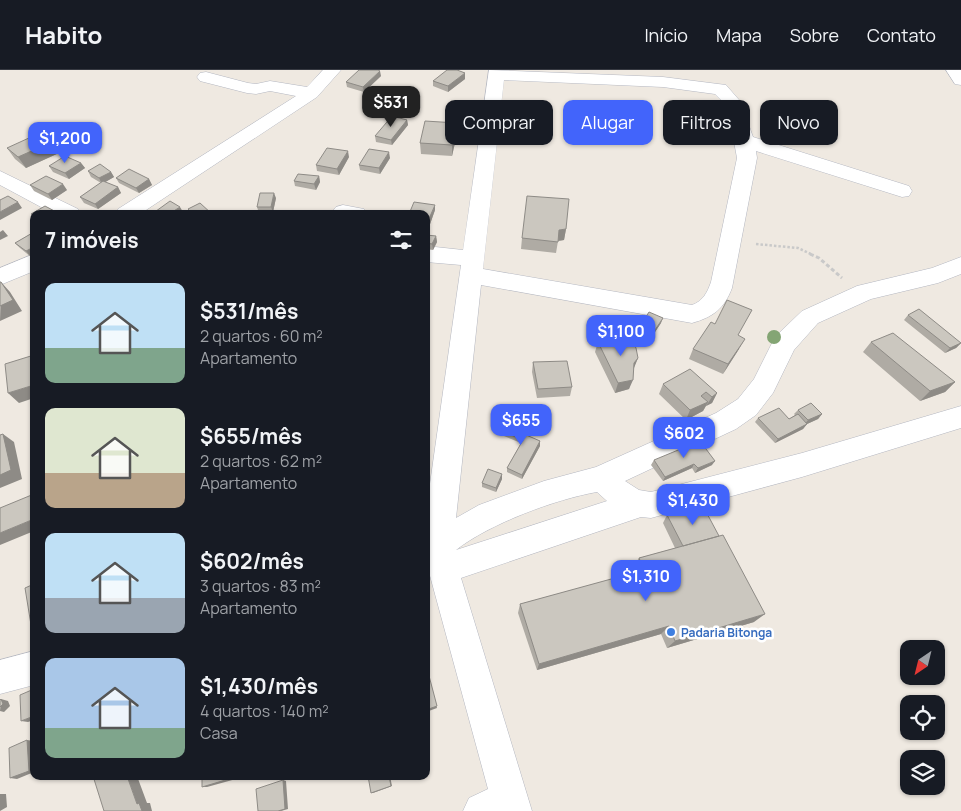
<!DOCTYPE html>
<html lang="pt">
<head>
<meta charset="utf-8">
<style>
  body { margin:0; font-family:Manrope,sans-serif; background:#20242c; color:#f1f3f6; height:100vh; display:flex; flex-direction:column; font-size:19px; white-space:nowrap }
  * { box-sizing:border-box; margin:0 }
  p { font-size:16px; color:#9ea1a6 }
  .icon { flex:none; width:28px; height:28px; fill:none; stroke:currentColor; stroke-width:2; stroke-linecap:round; stroke-linejoin:round }
  .map { position:relative; flex:1; overflow:hidden }
  .details { position:absolute; left:30px; top:140px; width:400px; height:570px; display:flex; flex-direction:column; background:#171b24; border-radius:10px; box-shadow:0 1px 4px #0004 }
  .details>* { flex:none }
  .hud { position:absolute; left:445px; top:30px; width:440px; height:45px; display:flex; gap:10px }
  .needle { width:32px; rotate:215deg }
  .buttons { position:absolute; left:900px; top:570px; display:grid; gap:10px }
  .buttons a { display:grid; place-items:center; width:45px; height:45px; border-radius:10px; background:#171b24; box-shadow:0 1px 4px #0004; font-size:25px }
  .price { position:absolute; translate:-50% -42px; padding:0 11px; border-radius:10px; background:#4264fb; color:#fff; font-size:16px; line-height:32px; filter:drop-shadow(0 1px 2px #0008) }
  .price::after { content:''; position:absolute; left:50%; top:30px; width:15px; height:11px; margin-left:-8px; background:inherit; clip-path:polygon(0 0,100% 0,50% 100%) }
  .price.current { background:#222; color:#fff }
  ul { padding:0; list-style:none }
  li { display:flex; align-items:center; gap:15px; height:125px; padding:0 15px }
  li span { display:grid; place-items:center; flex:none; width:140px; height:100px; border-radius:10px; color:#555 }
  li>.icon { margin-inline-start:auto }
  span .icon { width:60px; height:60px; fill:#fffc; stroke-width:1 }
  li b { font-size:21px }
  h2 { display:flex; justify-content:space-between; align-items:center; height:60px; padding:0 15px; font-size:21px }
  .pill { padding:0 18px; border-radius:10px; background:#171b24; box-shadow:0 1px 4px #0004; font-size:18px; line-height:45px }
  .pill.current { background:#4264fb; color:#fff }
  header { display:flex; align-items:center; gap:30px; box-sizing:border-box; height:70px; padding:0 25px; background:#171b24; border-bottom:1px solid #363941 }
  header strong { font-size:24px }
  nav { display:flex; gap:28px; margin-inline-start:auto; font-size:18px }
  .map>svg:first-child { display:block }
  .lines { fill:none; stroke-linecap:round; stroke-linejoin:round }
  .minor-casing { stroke:#b4b7c1; stroke-width:1 }
  .path-far1 { stroke:#c9c9c9; stroke-width:2.5; stroke-dasharray:2.5 2; stroke-linecap:butt }
  .path { stroke:#c9c9c9; stroke-width:3; stroke-dasharray:4 2.5; stroke-linecap:butt }
  .minor { fill:#fff; fill-rule:evenodd }
  .tree { fill:#84a574 }
  .wall { fill:#afaba4 }
  .shaded-wall { fill:#8e8b86 }
  .building { fill:#cbc7bf; stroke:#8e8b86 }
  .shop-dot { fill:#3f7fe0; stroke:#fff; stroke-width:2 }
  .labels { text-anchor:middle; dominant-baseline:central; stroke-width:5; stroke-linejoin:round; paint-order:stroke }
  .shop-label { font-size:12px; font-weight:bold; fill:#366cbe; stroke:#fff; text-anchor:start }
</style>
</head>
<body>
<header>
<strong>Habito</strong>
<nav><a>Início</a><a>Mapa</a><a>Sobre</a><a>Contato</a></nav>
</header>
<div class="map">
<svg width="961" height="741" viewBox="0 0 961 741">
  <rect width="100%" height="100%" fill="#efe9e1"/>
  <g class="lines">
    <g class="minor-casing">
      <path id="minor" d="M323,0H341L317,27L140,144H115L118,139L296,26L270,21L256,24L247,23L200,11L197,7L200,3L206,2L248,13L256,14L270,11L307,17Z
        M489,0L663,7L726,15L740,31L753,67L909,116L912,121L909,126L902,127L756,81L757,88L732,218C724,239 713,247 692,253L481,215L456,448L479,435L544,411L596,397L716,343L738,329L754,309L775,267L802,241L857,216L932,198L961,187V204L938,213L871,229L818,253L794,280L773,323L756,345L736,359L625,411L639,420L651,422L802,383L961,336V358L802,407L651,448L641,447L461,508L532,741H463L469,728L488,719L426,491V442L461,195L426,192V176L463,180ZM504,10L663,17L715,24L722,31L730,50L737,88L711,212C707,223 703,231 692,235L483,199ZM597,422L607,431L456,480C489,454 556,429 597,422Z
        M946,0H961V15L955,14Z
        M0,101L78,139L81,144H54L0,115Z
        M343,135L364,139L367,144H334L332,142L336,137Z
        M34,184V201L0,215V198Z
        M34,581V615L0,624V590Z"/>
    </g>
    <path class="path-far1" d="M756,174L798,178L813,185"/>
    <path class="path" d="M810,184L819,188L842,208"/>
    <use href="#minor" class="minor"/>
  </g>
  <circle class="tree" cx="774" cy="267" r="7"/>
  <path class="wall" d="M381,6L364,22L347,17L346,12Z
    M465,9L448,22L433,16V11Z
    M407,50L408,55L392,75L376,72L375,66Z
    M457,53V64L452,86L421,84L420,73Z
    M54,71L61,82L26,98L15,89L7,78Z
    M349,87L339,105L317,101L316,95Z
    M390,88L380,104L360,100L359,95Z
    M81,93L85,98L69,109L53,102L49,96Z
    M88,101L111,102L114,107L105,112L118,117L121,123L98,139L84,133L80,127L101,113L91,107Z
    M319,106L320,112L316,120L295,116L294,111Z
    M116,108L149,109L152,115L139,123L119,113Z
    M30,115L67,120L52,130L34,121Z
    M276,128L273,142L259,143L257,137Z
    M435,140L429,157H426V144Z
    M566,159L564,170L558,171L556,183L521,179L522,168Z
    M34,162L31,187L20,178L15,173Z
    M426,165L436,166L437,172L433,180L426,179Z
    M908,245L961,273L956,278L945,283L904,250Z
    M661,253L651,268L638,262L640,256Z
    M738,265L739,279L723,304L689,289L693,279Z
    M598,272L638,288L633,299L629,319L615,323L595,282Z
    M871,272L955,312L945,322L920,331L863,282Z
    M533,292L572,317L570,326L537,328L532,302Z
    M663,314L717,323L712,333L706,336L703,341L686,350L659,324Z
    M798,340L822,344L818,349L807,354L803,359L775,373L755,352L758,348L789,349L795,345L794,344Z
    M530,355L529,360L526,365L540,371V376L522,409L507,402V398L521,373L504,366V362Z
    M654,390L712,395L695,403L692,398L663,411L651,395Z
    M502,404V409L496,422L482,417V413Z
    M667,445L754,552L667,578L661,564L537,600L518,543L520,534L635,503L633,498L639,488L675,478L663,453Z"/>
  <path class="shaded-wall" d="M380,1L381,6L364,22L363,17Z
    M465,3V9L448,22V16Z
    M407,50L408,55L392,75L391,70Z
    M457,53V64L452,86V75Z
    M54,71L61,82L26,98L18,87Z
    M348,81L349,87L339,105L337,99Z
    M389,82L390,88L380,104L379,98Z
    M81,93L85,98L69,109L65,103Z
    M111,102L114,107L102,114L99,108Z
    M319,106L320,112L316,120L314,114Z
    M149,109L152,115L139,123L136,118Z
    M63,114L67,120L52,130L48,124Z
    M118,117L121,123L98,139L95,134Z
    M274,123L276,128L273,142L271,137Z
    M18,132L22,138L0,150V142Z
    M435,135V140L429,157L428,151Z
    M180,137L183,142L181,144H169Z
    M566,159L564,170L557,171L559,160Z
    M3,160L8,166L0,170V162Z
    M436,166L437,172L433,180L432,174Z
    M34,177V185L31,187L26,181Z
    M1,212L10,222L22,241L0,251Z
    M663,248L661,253L651,268L653,263Z
    M745,269L739,279L723,304L728,294Z
    M961,273L956,278L945,283L950,278Z
    M638,288L634,298L630,303L634,293Z
    M633,310L629,319L615,323L618,313Z
    M955,312L945,322L920,331L930,321Z
    M34,315V328L19,333L8,323Z
    M717,323L712,333L706,336L712,327Z
    M708,332L703,341L686,350L690,340Z
    M822,344L818,349L807,354L803,359L775,373L778,369L804,355L808,350Z
    M530,355L529,360L524,369V364Z
    M3,364L14,372L22,409L0,418V405Z
    M540,371V376L522,409V405Z
    M715,391L712,395L695,403L698,398Z
    M694,394L692,398L663,411L665,407Z
    M502,404V409L496,422V418Z
    M34,449V461L0,475V463Z
    M765,544L754,552L667,578L675,571Z
    M669,556L661,564L537,600L539,594Z
    M428,604L437,638L426,642V640Z
    M1,629L8,631L10,636L4,642L0,641Z
    M34,646V650L28,652L21,651Z
    M27,670L34,671V702L17,709L10,708Z
    M127,706H137L147,733H150L152,741H142L137,734Z
    M232,706H236V709L207,717H202Z
    M389,706H390L392,716L373,723H371Z
    M283,710L286,711L288,739L281,741H278Z
    M0,724H6L7,737L0,741Z"/>
  <path class="building" d="M359,0H378L380,1L363,17L346,12Z
    M447,0H457L465,3L448,16L433,11Z
    M392,46L407,50L391,70L375,66Z
    M425,51L457,53L452,75L420,73Z
    M42,62L54,71L18,87L7,78Z
    M327,78L348,81L337,99L316,95Z
    M369,79L389,82L379,98L359,95Z
    M65,86L81,93L65,103L49,96Z
    M100,94L111,102L99,108L88,101Z
    M129,99L149,109L136,118L116,108Z
    M298,104L319,106L314,114L294,111Z
    M46,106L63,114L48,124L30,115Z
    M103,111L118,117L95,134L80,127Z
    M260,123H274L271,137H257Z
    M8,126L18,132L0,142V130Z
    M527,126L569,129L566,159L559,160L558,172L522,168Z
    M170,131L180,137L169,144H152Z
    M414,132L435,135L428,151H426V144H409Z
    M200,133L212,144H193L188,139Z
    M45,136L60,144H34V146L31,144Z
    M34,162V177L26,181L15,173Z
    M426,165L436,166L432,174L426,173Z
    M0,212H1L13,230L0,236Z
    M727,230L752,240L738,265L745,269L728,294L693,279L711,252L715,254Z
    M919,239L961,273L950,278L908,245Z
    M649,242L663,248L653,263L640,256Z
    M893,263L955,312L930,321L871,272Z
    M629,265L636,278L638,288L634,293L633,310L618,313L598,272Z
    M34,285V315L8,323L5,294Z
    M567,291L572,317L538,319L533,292Z
    M690,299L717,323L712,327L706,322L701,326L708,332L690,340L663,314Z
    M811,333L822,344L808,350L798,340Z
    M779,338L789,349L798,344L807,354L778,369L758,348Z
    M512,348L530,355L524,364L540,371L522,405L507,398L523,370L504,362Z
    M3,364L11,400L0,405V365Z
    M700,371L715,391L698,398L694,394L665,407L654,390Z
    M488,399L502,404L496,418L482,413Z
    M34,424V449L0,463V438Z
    M703,436L719,466L683,476L667,445Z
    M723,465L765,544L675,571L669,556L539,594L520,534L644,500L639,488Z
    M34,514V560L32,561L25,518Z
    M426,602H428L437,636L426,640Z
    M34,619V646L21,651L20,625Z
    M1,629L3,634L0,637V630Z
    M27,670L29,701L10,708L9,678Z
    M93,706H127L137,734L139,733L142,741H104Z
    M202,706H232V708L202,717Z
    M368,706H389L391,716L371,723Z
    M283,710L285,739L278,741H258L256,719Z"/>
  <circle class="shop-dot" cx="671" cy="562" r="5"/>
  <g class="labels">
    <g class="shop-label">
      <text x="681" y="562">Padaria Bitonga</text>
    </g>
  </g>
</svg>
<div class="buttons">
<a><svg class="needle" viewBox="-14 -14 28 28"><path d="M0-13l5 13h-10z" fill="#e53935"/><path d="M0 13l5-13h-10z" fill="#9ea1a6"/></svg></a>
<a><svg class="icon" aria-label="locate" viewBox="0 0 24 24"><circle cx="12" cy="12" r="6"/><path d="M12 2v4M12 18v4M2 12h4M18 12h4"/></svg></a>
<a><svg class="icon" aria-label="layers" viewBox="0 0 24 24"><path d="M12 4l9 5-9 5-9-5zM3 14l9 5 9-5"/></svg></a>
</div>
<b class="price current" style="left:391px;top:58px">$531</b>
<b class="price" style="left:65px;top:94px">$1,200</b>
<b class="price" style="left:621px;top:287px">$1,100</b>
<b class="price" style="left:521px;top:376px">$655</b>
<b class="price" style="left:684px;top:389px">$602</b>
<b class="price" style="left:693px;top:456px">$1,430</b>
<b class="price" style="left:646px;top:532px">$1,310</b>
<div class="hud">
<a class="pill">Comprar</a>
<a class="pill current">Alugar</a>
<a class="pill">Filtros</a>
<a class="pill">Novo</a>
</div>
<section class="details">
<h2>7 imóveis<svg class="icon" aria-label="filters" viewBox="0 0 24 24"><path d="M4 7h16M4 17h16"/><circle cx="9" cy="7" r="2"/><circle cx="15" cy="17" r="2"/></svg></h2>
<ul>
<li><span style="background:linear-gradient(#bfe0f5 65%,#7fa58c 0)"><svg class="icon" aria-label="home" viewBox="0 0 24 24"><path d="M3 11l9-7 9 7M6 9v11h12V9"/></svg></span><div><b>$531/mês</b><p>2 quartos · 60 m²</p><p>Apartamento</p></div></li>
<li><span style="background:linear-gradient(#dfe7d0 65%,#b9a48a 0)"><svg class="icon" aria-label="home" viewBox="0 0 24 24"><path d="M3 11l9-7 9 7M6 9v11h12V9"/></svg></span><div><b>$655/mês</b><p>2 quartos · 62 m²</p><p>Apartamento</p></div></li>
<li><span style="background:linear-gradient(#bfe0f5 65%,#9aa5b1 0)"><svg class="icon" aria-label="home" viewBox="0 0 24 24"><path d="M3 11l9-7 9 7M6 9v11h12V9"/></svg></span><div><b>$602/mês</b><p>3 quartos · 83 m²</p><p>Apartamento</p></div></li>
<li><span style="background:linear-gradient(#a9c7e8 70%,#7fa58c 0)"><svg class="icon" aria-label="home" viewBox="0 0 24 24"><path d="M3 11l9-7 9 7M6 9v11h12V9"/></svg></span><div><b>$1,430/mês</b><p>4 quartos · 140 m²</p><p>Casa</p></div></li>
</ul>
</section>
</div>
</body>
</html>
